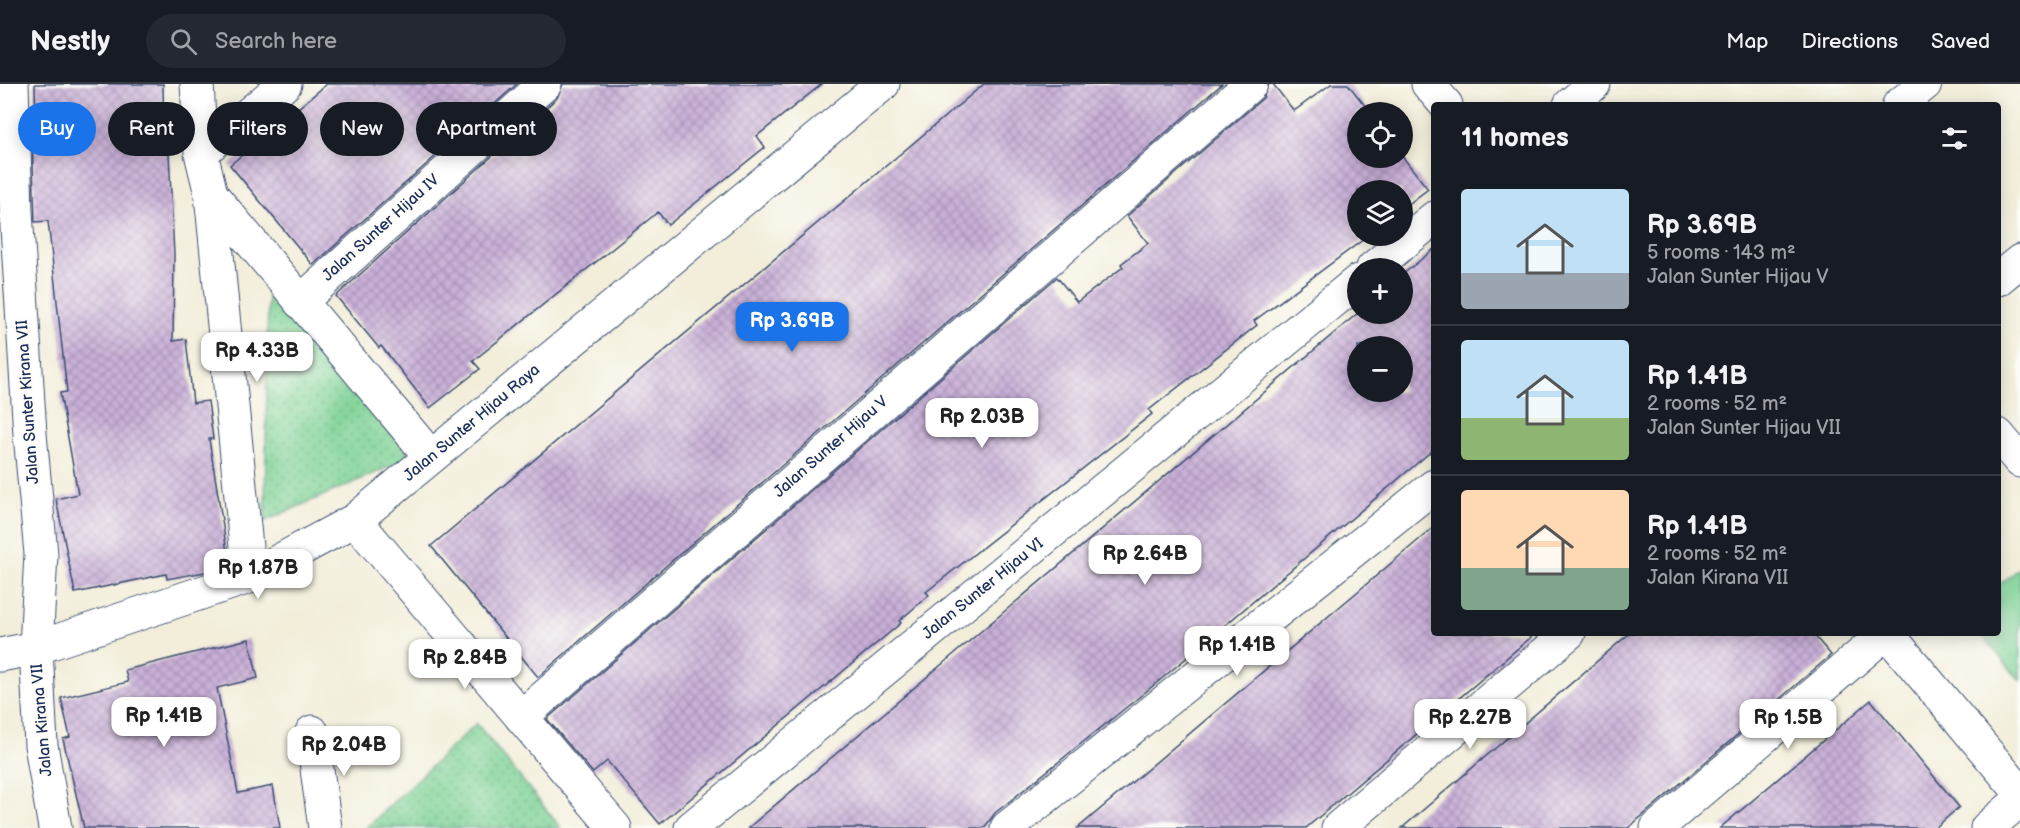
<!DOCTYPE html>
<html lang="en">
<head>
<meta charset="utf-8">
<style>
  body { margin:0; font-family:"Balsamiq Sans",sans-serif; background:#242831; color:#f1f3f6; height:100vh; display:flex; flex-direction:column; font-size:22px; white-space:nowrap }
  * { box-sizing:border-box; margin:0 }
  p { font-size:20px; color:#9ea1a6 }
  .icon { flex:none; width:33px; height:33px; fill:none; stroke:currentColor; stroke-width:2; stroke-linecap:round; stroke-linejoin:round }
  .map { position:relative; flex:1; overflow:hidden }
  .details { position:absolute; left:1431px; top:18px; width:570px; height:534px; display:flex; flex-direction:column; background:#171b24; border-radius:6px; box-shadow:0 3px 15px #0003 }
  .details>* { flex:none }
  .banner { position:absolute; left:18px; top:18px; width:570px; height:54px; display:flex; gap:12px }
  .controls { position:absolute; left:1347px; top:18px; display:grid; gap:12px }
  .controls a { display:grid; place-items:center; width:66px; height:66px; border-radius:50%; background:#171b24; box-shadow:0 3px 15px #0003; font-size:30px }
  .price { position:absolute; translate:-50% -51px; padding:0 14px; border-radius:12px; background:#fff; color:#222; font-size:20px; line-height:39px; filter:drop-shadow(0 2px 3px #0008) }
  .price::after { content:''; position:absolute; left:50%; top:36px; width:18px; height:14px; margin-left:-9px; background:inherit; clip-path:polygon(0 0,100% 0,50% 100%) }
  .price.on { background:#1a73e8; color:#fff }
  ul { padding:0; list-style:none }
  li { display:flex; align-items:center; gap:18px; height:150px; padding:0 30px }
  li+li { border-top:2px solid #363941 }
  li span { display:grid; place-items:center; flex:none; width:168px; height:120px; border-radius:6px; color:#555 }
  li>.icon { margin-inline-start:auto }
  span .icon { width:72px; height:72px; fill:#fffc; stroke-width:1 }
  li b { font-size:26px }
  h2 { display:flex; justify-content:space-between; align-items:center; height:72px; padding:0 30px; font-size:26px }
  .tag { padding:0 21px; border-radius:27px; background:#171b24; box-shadow:0 3px 15px #0003; font-size:21px; line-height:54px }
  .tag.on { background:#1a73e8; color:#fff }
  header { display:flex; align-items:center; gap:36px; box-sizing:border-box; height:84px; padding:0 30px; background:#171b24; border-bottom:2px solid #363941 }
  header strong { font-size:28px }
  nav { display:flex; gap:33px; margin-inline-start:auto; font-size:21px }
  .search { width:420px; height:54px; background:#242831; display:flex; align-items:center; gap:15px; box-sizing:border-box; padding:0 21px; border-radius:33px; color:#9ea1a6; font-size:22px }
  .map>svg:first-child { display:block }
  .park { fill:url(#park-dots); stroke:#4b8079; stroke-width:1.5 }
  .pitch { fill:#7bd194; stroke:#4b8079; stroke-width:1.5 }
  .building { fill:url(#building-cross-hatch); fill-rule:evenodd }
  .lines { fill:none; stroke-linecap:round; stroke-linejoin:round }
  .minor-casing { stroke:#3b4c71; stroke-width:35 }
  .minor { stroke:#fff; stroke-width:33 }
  .labels { text-anchor:middle; dominant-baseline:central; stroke-width:4.5; stroke-linejoin:round; paint-order:stroke }
  .street-label { font-size:16px; fill:#1b2f5e; stroke:#fdfcf7 }
</style>
</head>
<body>
<header>
<strong>Nestly</strong>
<div class="search"><svg class="icon" aria-label="search" viewBox="0 0 24 24"><circle cx="10" cy="10" r="6"/><path d="M15 15l6 6"/></svg>Search here</div>
<nav><a>Map</a><a>Directions</a><a>Saved</a></nav>
</header>
<div class="map">
<svg width="2020" height="744" viewBox="0 0 2020 744">
  <defs>
    <pattern id="park-dots" width="8" height="8" patternUnits="userSpaceOnUse" patternTransform="scale(1.5)"><rect width="8" height="8" fill="#7bd194"/><path d="M2 2h.1M6 6h.1" fill="none" stroke="#64aa7c" stroke-width="1.8" stroke-linecap="round"/></pattern>
    <pattern id="building-cross-hatch" width="8" height="8" patternUnits="userSpaceOnUse" patternTransform="scale(1.5)"><rect width="8" height="8" fill="#cab0d8"/><path d="M0 0l8 8M0 8l8-8" fill="none" stroke="#a390b2"/></pattern>
  </defs>
  <rect width="100%" height="100%" fill="#fdfcf7"/>
  <filter id="ink" filterUnits="userSpaceOnUse"><feTurbulence type="fractalNoise" baseFrequency=".0167" numOctaves="2"/><feDisplacementMap in="SourceGraphic" scale="12" xChannelSelector="R" yChannelSelector="G"/><feConvolveMatrix kernelMatrix="1 2 1 2 8 2 1 2 1" color-interpolation-filters="sRGB"/></filter>
  <filter id="wash" filterUnits="userSpaceOnUse"><feTurbulence type="fractalNoise" baseFrequency=".008" numOctaves="4" result="noise"/><feDisplacementMap in="SourceGraphic" scale="24" xChannelSelector="R" yChannelSelector="G"/><feGaussianBlur stdDeviation="1.35" result="paint"/><feColorMatrix in="noise" values="0 0 0 0 0 0 0 0 0 0 0 0 0 0 0 0 0 1.4 0 .05"/><feComposite in="paint" operator="in"/></filter>
  <g filter="url(#wash)">
    <rect width="100%" height="100%" fill="#f2eeda"/>
    <path class="park" d="M268,199L412,373L265,437Z
      M477,640L561,744H366L476,640Z"/>
    <path class="pitch" d="M2020,484V597L1980,549H1998V502Z"/>
    <g id="blocks">
      <path class="building" d="M35,0H163L164,70H169L174,171L173,257L186,255L193,319L208,317L213,355H209L229,480L205,488L167,495L166,490L75,509L56,415L78,410L60,309L67,308L48,137L35,138L32,51H36Z
        M327,0H517L313,181L230,81Z
        M563,0H822L757,52L765,63L668,141L658,128L473,277L480,285L430,324L381,262L379,264L336,212L557,14Z
        M984,0H1222L538,593L431,462Z
        M1269,0H1273L1294,27L1331,0H1348L1370,28H1358V74L1402,72L1428,105L1402,125V106H1358V152H1368L1254,237L1257,241L1149,326L1152,330L926,508L929,511L899,537L901,539L660,740L607,677L593,689L547,635L1057,193L1077,218L1123,183L1121,180L1148,159L1127,132L1263,14Z
        M1434,165V365L1159,597L995,729L984,744H748L1358,229L1402,230V191ZM1358,262H1402V308H1358Z
        M1434,443V549H1536L1306,744H1078Z
        M1630,549H1812L1831,571L1628,744H1402Z
        M249,555L258,594L217,604L238,709L273,702L280,744H84L63,655L70,653L61,614L128,598L125,586Z
        M1871,616L1959,723L1935,744H1720Z"/>
    </g>
  </g>
  <g filter="url(#ink)">
    <use href="#blocks" fill-opacity="0" stroke="#3b4c71" stroke-width="1.5"/>
    <g class="lines">
      <g class="minor-casing">
        <path id="minor" d="M12,0L16,127L30,350L41,470L36,564L41,661L55,744
          M197,0L201,69L211,110L249,493
          M1428,0L1446,21
          M1570,21L1594,0
          M1899,21L1925,0
          M201,69L285,0
          M211,110L431,373
          M1373,184L1434,134
          M1998,195L2020,177
          M300,218L545,0
          M1998,351L2020,377
          M355,436L615,744
          M1887,549L2020,708
          M0,571L36,564L249,493L355,436L883,0
          M521,633L1251,0
          M312,648L325,744
          M691,744L1358,197
          M1007,744L1434,402
          M1338,744L1569,549
          M1657,744L1886,549
          M1987,744L2020,716"/>
      </g>
      <use href="#minor" class="minor"/>
    </g>
  </g>
  <g class="labels">
    <g class="street-label">
      <text transform="translate(381 144) rotate(-42)">Jalan Sunter Hijau IV</text>
      <text transform="translate(28 318) rotate(-94)">Jalan Sunter Kirana VII</text>
      <text transform="translate(472 339) rotate(-40)">Jalan Sunter Hijau Raya</text>
      <text transform="translate(831 363) rotate(-41)">Jalan Sunter Hijau V</text>
      <text transform="translate(983 505) rotate(-39)">Jalan Sunter Hijau VI</text>
      <text transform="translate(42 636) rotate(-95)">Jalan Kirana VII</text>
    </g>
  </g>
</svg>
<div class="controls">
<a><svg class="icon" aria-label="locate" viewBox="0 0 24 24"><circle cx="12" cy="12" r="6"/><path d="M12 2v4M12 18v4M2 12h4M18 12h4"/></svg></a>
<a><svg class="icon" aria-label="layers" viewBox="0 0 24 24"><path d="M12 4l9 5-9 5-9-5zM3 14l9 5 9-5"/></svg></a>
<a>+</a>
<a>−</a>
</div>
<b class="price on" style="left:792px;top:269px">Rp 3.69B</b>
<b class="price" style="left:257px;top:299px">Rp 4.33B</b>
<b class="price" style="left:982px;top:365px">Rp 2.03B</b>
<b class="price" style="left:1145px;top:502px">Rp 2.64B</b>
<b class="price" style="left:258px;top:516px">Rp 1.87B</b>
<b class="price" style="left:1237px;top:593px">Rp 1.41B</b>
<b class="price" style="left:465px;top:606px">Rp 2.84B</b>
<b class="price" style="left:164px;top:664px">Rp 1.41B</b>
<b class="price" style="left:1470px;top:666px">Rp 2.27B</b>
<b class="price" style="left:1788px;top:666px">Rp 1.5B</b>
<b class="price" style="left:344px;top:693px">Rp 2.04B</b>
<div class="banner">
<a class="tag on">Buy</a>
<a class="tag">Rent</a>
<a class="tag">Filters</a>
<a class="tag">New</a>
<a class="tag">Apartment</a>
</div>
<section class="details">
<h2>11 homes<svg class="icon" aria-label="filters" viewBox="0 0 24 24"><path d="M4 7h16M4 17h16"/><circle cx="9" cy="7" r="2"/><circle cx="15" cy="17" r="2"/></svg></h2>
<ul>
<li><span style="background:linear-gradient(#bfe0f5 70%,#9aa5b1 0)"><svg class="icon" aria-label="home" viewBox="0 0 24 24"><path d="M3 11l9-7 9 7M6 9v11h12V9"/></svg></span><div><b>Rp 3.69B</b><p>5 rooms · 143 m²</p><p>Jalan Sunter Hijau V</p></div></li>
<li><span style="background:linear-gradient(#bfe0f5 65%,#8fb573 0)"><svg class="icon" aria-label="home" viewBox="0 0 24 24"><path d="M3 11l9-7 9 7M6 9v11h12V9"/></svg></span><div><b>Rp 1.41B</b><p>2 rooms · 52 m²</p><p>Jalan Sunter Hijau VII</p></div></li>
<li><span style="background:linear-gradient(#ffd9b3 65%,#7fa58c 0)"><svg class="icon" aria-label="home" viewBox="0 0 24 24"><path d="M3 11l9-7 9 7M6 9v11h12V9"/></svg></span><div><b>Rp 1.41B</b><p>2 rooms · 52 m²</p><p>Jalan Kirana VII</p></div></li>
</ul>
</section>
</div>
</body>
</html>
